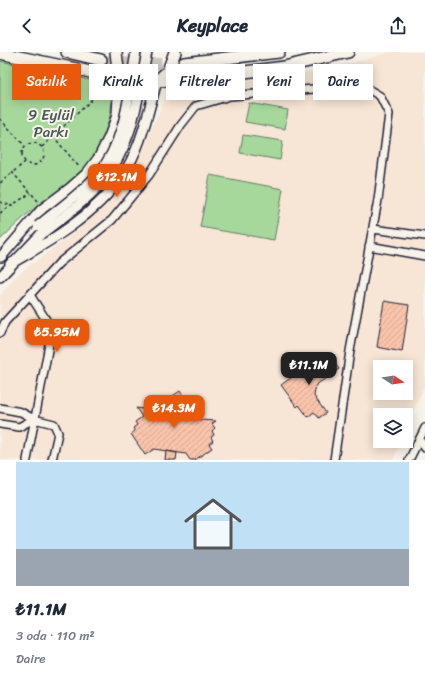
<!DOCTYPE html>
<html lang="tr">
<head>
<meta charset="utf-8">
<style>
  body { margin:0; font-family:Sriracha,sans-serif; background:#f6f6f7; color:#1f2937; height:100vh; display:flex; flex-direction:column; font-size:15px; white-space:nowrap }
  * { box-sizing:border-box; margin:0 }
  p { font-size:13px; color:#747a83 }
  .icon { flex:none; width:22px; height:22px; fill:none; stroke:currentColor; stroke-width:2; stroke-linecap:round; stroke-linejoin:round }
  .map { position:relative; height:408px; overflow:hidden }
  .details { display:flex; flex-direction:column; background:#fff; flex:1 }
  .details>* { flex:none }
  .banner { position:absolute; left:12px; top:12px; width:401px; height:36px; display:flex; gap:8px }
  .needle { width:26px; rotate:102deg }
  .buttons { position:absolute; left:373px; top:308px; display:grid; gap:8px }
  .buttons a { display:grid; place-items:center; width:40px; height:40px; border-radius:0px; background:#fff; box-shadow:0 2px 10px #0003; font-size:20px }
  .price { position:absolute; translate:-50% -34px; padding:0 9px; border-radius:8px; background:#ea580c; color:#fff; font-size:13px; line-height:26px; filter:drop-shadow(0 1px 2px #0008) }
  .price::after { content:''; position:absolute; left:50%; top:24px; width:12px; height:9px; margin-left:-6px; background:inherit; clip-path:polygon(0 0,100% 0,50% 100%) }
  .price.selected { background:#222; color:#fff }
  ul { padding:0; list-style:none }
  li { display:grid; align-content:center; gap:8px; height:212px; padding:0 16px }
  li span { display:grid; place-items:center; height:124px; border-radius:0px; color:#555 }
  li>.icon { margin-inline-start:auto }
  span .icon { width:72px; height:72px; fill:#fffc; stroke-width:1 }
  li b { font-size:17px }
  .tag { padding:0 14px; border-radius:0px; background:#fff; box-shadow:0 2px 10px #0003; font-size:14px; line-height:36px }
  .tag.selected { background:#ea580c; color:#fff }
  header { display:flex; justify-content:space-between; align-items:center; height:52px; padding:0 16px; background:#fff; font-size:18px; font-weight:800 }
  .map>svg:first-child { display:block }
  .built { fill:#f7e5d5; fill-rule:evenodd }
  .park { fill:#a5d89a; stroke:#647d6a }
  .building { fill:url(#building-hatch); stroke:#22223b }
  .lines { fill:none; stroke-linecap:round; stroke-linejoin:round }
  .primary-tunnel { stroke:#ccc9c5; stroke-width:11; stroke-dasharray:11 5.5; stroke-linecap:butt }
  .minor-casing { stroke:#22223b; stroke-width:10 }
  .tertiary-casing { stroke:#22223b; stroke-width:12 }
  .primary-casing { stroke:#22223b; stroke-width:14 }
  .path { stroke:#22223b; stroke-width:1.5; stroke-dasharray:3 3; stroke-linecap:butt }
  .minor { stroke:#f7f3e8; stroke-width:7 }
  .tertiary { stroke:#f7f3e8; stroke-width:9 }
  .primary { stroke:#f7f3e8; stroke-width:11 }
  .tertiary-bridge-casing { stroke:#22223b; stroke-width:12; stroke-linecap:butt }
  .tertiary-bridge { stroke:#f7f3e8; stroke-width:9 }
  .labels { text-anchor:middle; dominant-baseline:central; stroke-width:4; stroke-linejoin:round; paint-order:stroke }
  .park-label { font-size:15px; fill:#495958; stroke:#f7f3e8 }
</style>
</head>
<body>
<header><svg class="icon" aria-label="back" viewBox="0 0 24 24"><path d="M15 5l-7 7 7 7"/></svg>Keyplace<svg class="icon" aria-label="share" viewBox="0 0 24 24"><path d="M12 15V3M7 8l5-5 5 5M5 13v7h14v-7"/></svg></header>
<div class="map">
<svg width="425" height="408" viewBox="0 0 425 408">
  <defs>
    <pattern id="building-hatch" width="6" height="6" patternUnits="userSpaceOnUse"><rect width="6" height="6" fill="#f8c4aa"/><path d="M-1 1l2-2M0 6l6-6M5 7l2-2" fill="none" stroke="#d4a893"/></pattern>
  </defs>
  <rect width="100%" height="100%" fill="#f7f3e8"/>
  <filter id="ink" filterUnits="userSpaceOnUse"><feTurbulence type="fractalNoise" baseFrequency=".025" numOctaves="2"/><feDisplacementMap in="SourceGraphic" scale="8" xChannelSelector="R" yChannelSelector="G"/><feConvolveMatrix kernelMatrix="1 2 1 2 8 2 1 2 1" color-interpolation-filters="sRGB"/></filter>
  <g filter="url(#ink)">
    <path class="built" d="M390,0H425V332L406,377V363H380V389H401L393,408H0V244L15,225L80,176L130,126L165,46L178,39L301,21L364,8ZM380,315H406V341H380Z"/>
    <path class="park" d="M0,9L99,30C104,35 110,40 111,47C114,64 98,102 86,115C71,130 53,142 36,155C23,165 12,177 0,188Z
      M249,51L288,58L285,77L245,70Z
      M243,83L283,89L280,108L240,101Z
      M210,123L283,137L274,188L200,175Z"/>
    <path class="building" d="M384,249L409,253L402,300L377,295Z
      M330,305L339,317L316,333L314,344L326,361L319,366L314,360L308,365L299,353L297,355L281,333L303,317L305,320L325,306L326,308Z
      M180,339L200,368L216,369L212,372L215,376L212,379L214,383L211,385L213,389L209,392L212,396L195,408H190L186,402L154,397L145,403L131,382L135,379L133,376L137,373L135,370L142,365L136,356L152,358Z
      M166,399L177,401L176,408H165Z"/>
    <g class="lines">
      <path class="primary-tunnel" d="M101,8L139,12L184,11"/>
      <g class="minor-casing">
        <path id="minor" d="M373,177L425,184
          M369,194L425,204
          M0,281L5,270L59,211L112,168L149,123L181,73L196,54L230,44L325,36L348,31L363,34L380,44L389,62L378,148L350,299L334,408
          M0,356L21,360L34,367L54,372L58,381L52,408
          M0,372L19,375L34,367
          M420,388L425,396
          M27,408L52,277L30,243
          M409,408L425,376"/>
      </g>
      <g class="tertiary-casing">
        <path id="tertiary" d="M1,205L42,157L70,136L87,121L99,105L109,85L117,63L119,26
          M10,212C51,189 95,163 122,124C141,97 148,60 157,29
          M0,225L41,182"/>
      </g>
      <g class="primary-casing">
        <path id="primary" d="M67,0L101,8
          M116,0L119,26
          M0,1L119,26L157,29L197,26L284,15L348,0
          M184,11L279,0
          M157,29L168,19L175,0"/>
      </g>
      <path class="path" d="M0,67L25,94
        M53,84L80,116
        M22 102a11 11 0 1 1 22 0a11 11 0 1 1-22 0Z
        M42,95L105,35
        M12,120L38,149
        M0,131L25,110
        M0,150L12,154
        M0,161L31,141"/>
      <use href="#minor" class="minor"/>
      <use href="#tertiary" class="tertiary"/>
      <use href="#primary" class="primary"/>
      <g class="tertiary-bridge-casing">
        <path id="tertiary-bridge" d="M38,174C58,157 81,142 98,122C126,90 129,40 136,0
          M41,182C62,166 84,151 101,131C133,95 138,45 147,0"/>
      </g>
      <use href="#tertiary-bridge" class="tertiary-bridge"/>
    </g>
  </g>
  <g class="labels">
    <g class="park-label">
      <text x="51" y="63">9 Eylül<tspan x="51" dy="17">Parkı</tspan></text>
    </g>
  </g>
</svg>
<div class="buttons">
<a><svg class="needle" viewBox="-14 -14 28 28"><path d="M0-13l5 13h-10z" fill="#e53935"/><path d="M0 13l5-13h-10z" fill="#747a83"/></svg></a>
<a><svg class="icon" aria-label="layers" viewBox="0 0 24 24"><path d="M12 4l9 5-9 5-9-5zM3 14l9 5 9-5"/></svg></a>
</div>
<b class="price" style="left:117px;top:146px">₺12.1M</b>
<b class="price" style="left:57px;top:301px">₺5.95M</b>
<b class="price selected" style="left:309px;top:334px">₺11.1M</b>
<b class="price" style="left:174px;top:377px">₺14.3M</b>
<div class="banner">
<a class="tag selected">Satılık</a>
<a class="tag">Kiralık</a>
<a class="tag">Filtreler</a>
<a class="tag">Yeni</a>
<a class="tag">Daire</a>
</div>
</div>
<section class="details">
<ul>
<li><span style="background:linear-gradient(#bfe0f5 70%,#9aa5b1 0)"><svg class="icon" aria-label="home" viewBox="0 0 24 24"><path d="M3 11l9-7 9 7M6 9v11h12V9"/></svg></span><div><b>₺11.1M</b><p>3 oda · 110 m²</p><p>Daire</p></div></li>
</ul>
</section>
</body>
</html>
